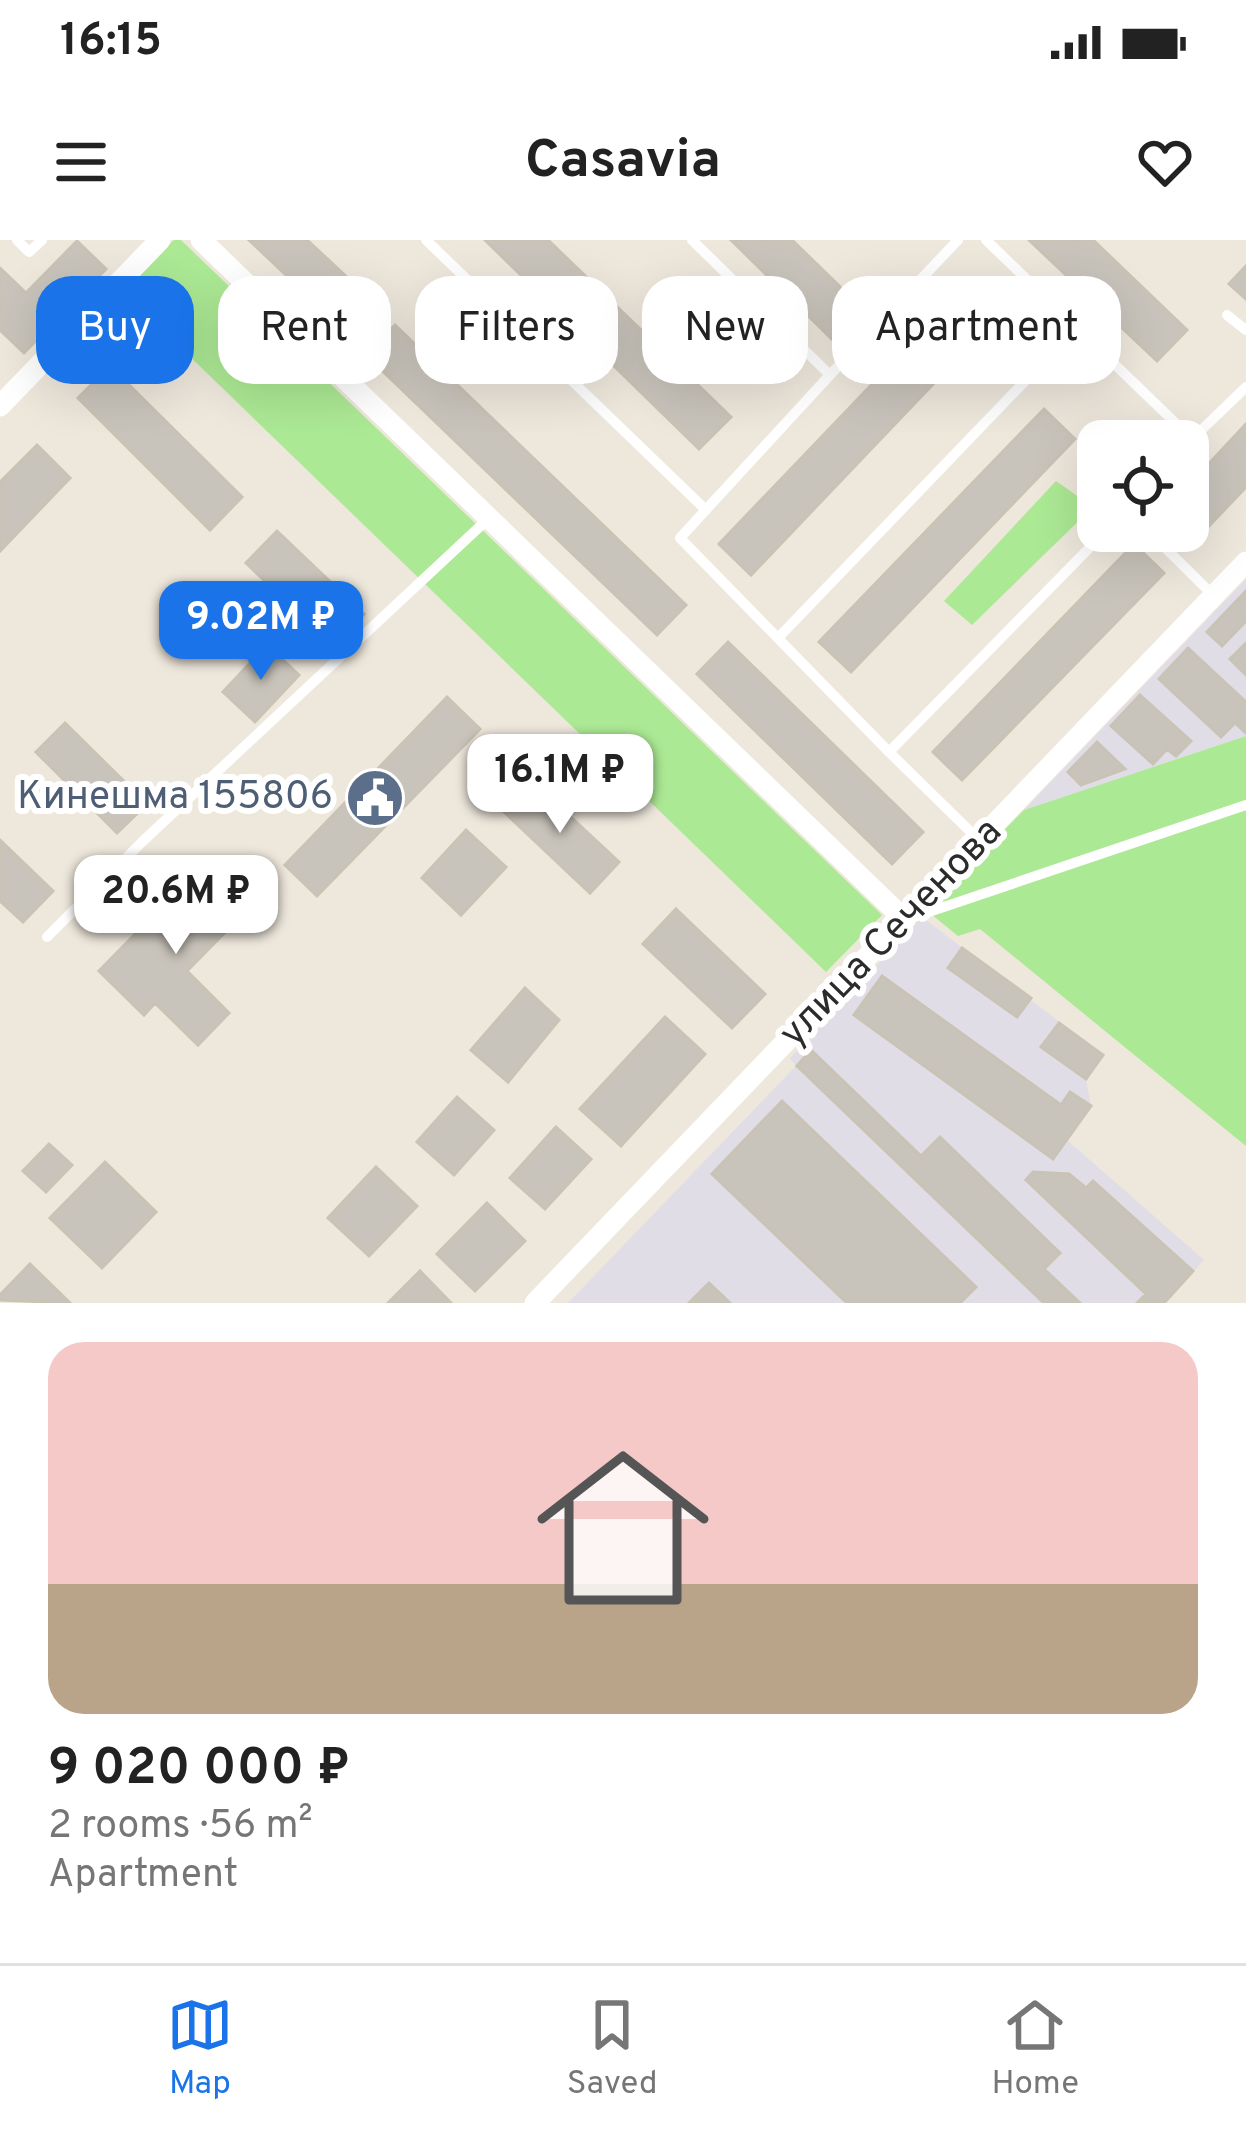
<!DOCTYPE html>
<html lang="en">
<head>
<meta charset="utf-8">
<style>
  body { margin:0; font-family:Overpass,sans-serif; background:#f2f2f2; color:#222; height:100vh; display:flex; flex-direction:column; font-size:45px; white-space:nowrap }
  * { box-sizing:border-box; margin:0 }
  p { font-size:39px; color:#767676 }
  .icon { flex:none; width:66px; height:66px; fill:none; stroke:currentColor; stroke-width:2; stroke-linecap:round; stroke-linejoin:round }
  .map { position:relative; height:1063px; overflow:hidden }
  .side { display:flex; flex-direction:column; background:#fff; flex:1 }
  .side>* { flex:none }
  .guide { position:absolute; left:36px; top:36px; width:1176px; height:108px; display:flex; gap:24px }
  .fabs { position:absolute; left:1077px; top:180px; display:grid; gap:24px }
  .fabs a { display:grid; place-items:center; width:132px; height:132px; border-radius:24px; background:#fff; box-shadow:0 12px 48px #0002; font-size:60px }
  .price { position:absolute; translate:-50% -102px; padding:0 27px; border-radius:24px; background:#fff; color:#222; font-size:39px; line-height:78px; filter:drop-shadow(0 3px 6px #0008) }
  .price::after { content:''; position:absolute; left:50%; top:72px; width:36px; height:27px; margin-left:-18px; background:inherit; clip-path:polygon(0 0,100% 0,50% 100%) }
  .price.current { background:#1a73e8; color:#fff }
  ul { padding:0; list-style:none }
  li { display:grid; align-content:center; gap:24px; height:636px; padding:0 48px }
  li+li { border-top:3px solid #e0e0e0 }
  li span { display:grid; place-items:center; height:372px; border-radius:36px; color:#555 }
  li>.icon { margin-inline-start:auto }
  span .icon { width:216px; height:216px; fill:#fffc; stroke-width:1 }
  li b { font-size:51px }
  .pill { padding:0 42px; border-radius:36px; background:#fff; box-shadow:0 12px 48px #0002; font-size:42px; line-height:108px }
  .pill.current { background:#1a73e8; color:#fff }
  .status { display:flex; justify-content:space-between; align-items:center; height:84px; padding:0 60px; background:#fff; direction:ltr }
  .status svg { height:33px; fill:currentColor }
  header { display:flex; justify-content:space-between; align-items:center; height:156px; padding:0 48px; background:#fff; font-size:54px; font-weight:700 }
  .menu { display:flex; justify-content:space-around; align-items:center; height:168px; border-top:3px solid #e0e0e0; background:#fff; font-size:33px; color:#767676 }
  .menu a { display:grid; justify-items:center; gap:6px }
  .menu .current { color:#1a73e8 }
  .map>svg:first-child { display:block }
  .industrial { fill:#e0dde6 }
  .green { fill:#ace994 }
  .building { fill:#c9c4bb; stroke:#c9c3b5; stroke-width:3 }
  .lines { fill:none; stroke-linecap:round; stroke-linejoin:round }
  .lane { stroke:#fff; stroke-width:10 }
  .street { stroke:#fff; stroke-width:21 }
  .labels { text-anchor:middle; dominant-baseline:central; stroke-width:12; stroke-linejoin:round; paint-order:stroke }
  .service-label { font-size:39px; fill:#4e5e75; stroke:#fff; text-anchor:end }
  .street-label { font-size:39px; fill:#2b2b2b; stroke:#fff }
</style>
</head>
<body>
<div class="status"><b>16:15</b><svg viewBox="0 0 49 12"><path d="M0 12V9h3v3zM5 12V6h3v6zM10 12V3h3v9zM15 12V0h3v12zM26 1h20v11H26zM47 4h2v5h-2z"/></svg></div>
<header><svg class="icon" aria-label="menu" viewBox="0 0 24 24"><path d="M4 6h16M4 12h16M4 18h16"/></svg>Casavia<svg class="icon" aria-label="heart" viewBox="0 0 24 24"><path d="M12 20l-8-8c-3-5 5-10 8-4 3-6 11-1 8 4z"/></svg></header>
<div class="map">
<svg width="1246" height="1063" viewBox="0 0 1246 1063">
  <rect width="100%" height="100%" fill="#eee7dc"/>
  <path class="industrial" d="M1246,339V496L1024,570Z
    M922,677L1103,815L1086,839L1091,866L1067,900L1204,1020L1164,1063H568L796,826L790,818Z"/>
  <path class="green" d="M174,0H181L882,675L826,732L122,51Z
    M1056,241L1093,267L972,385L944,361Z
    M1246,496V906L980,689L958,696L926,670L1024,570Z"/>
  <path class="building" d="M249,0H307L350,40L322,69Z
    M485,0H548L731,177L699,209Z
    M731,0H792L868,74L838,105Z
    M1029,0H1093L1187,90L1157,121Z
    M77,1L106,29L24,113L0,90V28L26,53Z
    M1246,26V59L1229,44Z
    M944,69L976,99L751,335L719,304Z
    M395,85L686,365L657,395L366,115Z
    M110,126L242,257L210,290L78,158Z
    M1044,169L1075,199L851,432L819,402Z
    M1246,184V247L1189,307L1172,291H1188V246Z
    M37,205L70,238L0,311V242Z
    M277,291L364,374L333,406L246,323Z
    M1134,304L1164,333L962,540L933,512Z
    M1246,351V381L1222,406L1207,392Z
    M728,402L923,592L892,624L697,434Z
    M1246,403V435L1230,419Z
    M267,405L299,435L255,482L223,452Z
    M1188,408L1246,462V493L1235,483L1221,497L1159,439Z
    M1140,455L1191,501L1176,516L1167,509L1153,524L1111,486Z
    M447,457L480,489L317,656L285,625Z
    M65,483L147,564L117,593L36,512Z
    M1097,502L1125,529L1081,545L1068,532Z
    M529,538L619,622L590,653L501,569Z
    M466,590L506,627L461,675L422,638Z
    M0,600L53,651L23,682L0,661Z
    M199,629L244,673L187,731L229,773L198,805L155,763L144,775L99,731Z
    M676,669L765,754L732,788L643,704Z
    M962,708L1031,758L1017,777L948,728Z
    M882,736L1061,865L1070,852L1091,866L1053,919L854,775Z
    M525,748L559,780L508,842L471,810Z
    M665,777L705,814L621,906L580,869Z
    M1059,783L1103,815L1086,839L1041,807Z
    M811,810L921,916L940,897L1060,1013L1044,1029L1080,1063H1044L797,826Z
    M457,857L494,890L454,935L417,902Z
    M782,861L976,1047L960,1063H847L712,934Z
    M556,887L591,919L545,969L510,938Z
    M49,904L72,925L46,952L23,931Z
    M105,922L156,972L102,1028L50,978Z
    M376,927L417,966L369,1016L328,978Z
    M1033,932L1069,934L1086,948L1093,941L1193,1031L1164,1063H1137L1146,1054L1026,940Z
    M487,963L525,1001L475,1051L437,1014Z
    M30,1024L70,1063L0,1060V1055Z
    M420,1031L451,1063H388Z
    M709,1043L730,1063H689Z"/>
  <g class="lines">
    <path class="lane" d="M17,0L29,12L42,0
      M426,0L706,270
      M692,0L830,135L958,0
      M986,0L1192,199L1188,204
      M1227,75L1246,90
      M830,135L680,298L889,512
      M1192,199L1246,147
      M1148,291L1214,356
      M778,398L1078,86
      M979,600L889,512L1106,291
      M914,677L1246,565
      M47,697L143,601L489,278"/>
    <path class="street" d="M201,0L905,680
      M0,166L160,0
      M535,1063L1246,322"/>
  </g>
  <defs>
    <g id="civic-disc" transform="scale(3)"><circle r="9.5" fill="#5c6f8a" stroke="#fff"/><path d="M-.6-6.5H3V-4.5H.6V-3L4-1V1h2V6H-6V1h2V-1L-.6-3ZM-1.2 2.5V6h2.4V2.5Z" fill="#fff"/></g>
  </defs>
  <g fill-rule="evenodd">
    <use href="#civic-disc" x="375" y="558"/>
  </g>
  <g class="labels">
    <g class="service-label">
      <text x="333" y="558">Кинешма 155806</text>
    </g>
    <g class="street-label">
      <text transform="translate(892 694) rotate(-46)">улица Сеченова</text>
    </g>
  </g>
</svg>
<div class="fabs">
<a><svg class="icon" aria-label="locate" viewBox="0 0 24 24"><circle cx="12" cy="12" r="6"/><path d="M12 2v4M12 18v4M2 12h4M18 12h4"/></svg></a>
</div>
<b class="price current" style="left:261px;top:443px">9.02M ₽</b>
<b class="price" style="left:560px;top:596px">16.1M ₽</b>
<b class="price" style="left:176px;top:717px">20.6M ₽</b>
<div class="guide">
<a class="pill current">Buy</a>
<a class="pill">Rent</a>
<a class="pill">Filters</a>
<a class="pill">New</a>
<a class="pill">Apartment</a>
</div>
</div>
<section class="side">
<ul>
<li><span style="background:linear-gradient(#f6c9c9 65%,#b9a48a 0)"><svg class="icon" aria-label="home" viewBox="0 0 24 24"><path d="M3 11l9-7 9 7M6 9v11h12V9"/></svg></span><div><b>9 020 000 ₽</b><p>2 rooms · 56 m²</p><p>Apartment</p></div></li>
</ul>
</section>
<nav class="menu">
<a class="current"><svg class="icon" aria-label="map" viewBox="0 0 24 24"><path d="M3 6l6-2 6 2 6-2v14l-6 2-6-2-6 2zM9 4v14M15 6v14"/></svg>Map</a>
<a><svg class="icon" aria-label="saved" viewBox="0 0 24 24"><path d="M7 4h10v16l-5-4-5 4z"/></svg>Saved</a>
<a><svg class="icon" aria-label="home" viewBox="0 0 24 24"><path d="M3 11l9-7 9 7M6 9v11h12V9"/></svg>Home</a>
</nav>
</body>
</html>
